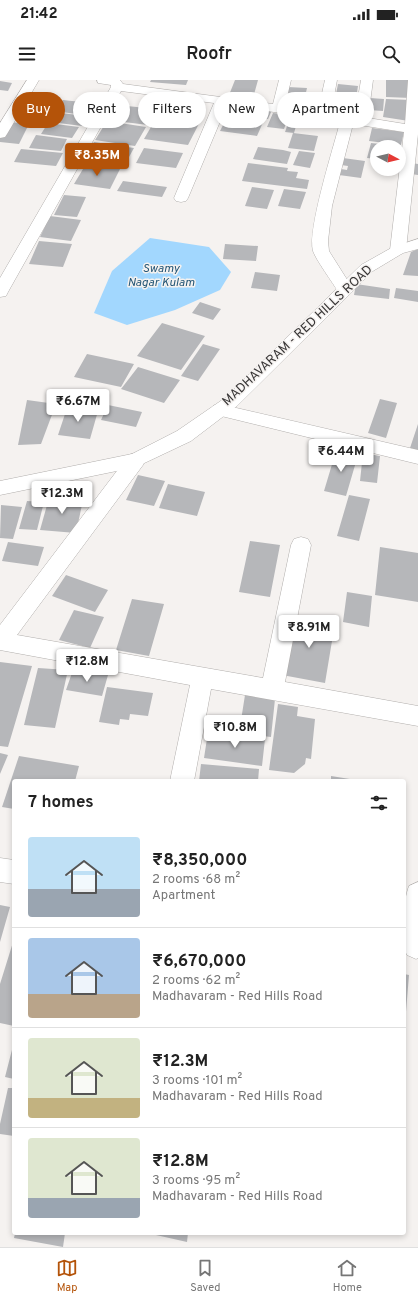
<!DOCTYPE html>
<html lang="en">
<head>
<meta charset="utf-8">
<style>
  body { margin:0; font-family:Overpass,sans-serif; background:#f6f6f6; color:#222; height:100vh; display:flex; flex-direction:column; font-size:15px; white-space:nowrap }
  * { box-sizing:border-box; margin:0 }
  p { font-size:13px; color:#767676 }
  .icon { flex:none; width:22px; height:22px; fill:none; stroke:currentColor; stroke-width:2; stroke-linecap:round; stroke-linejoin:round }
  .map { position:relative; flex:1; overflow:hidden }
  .drawer { position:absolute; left:12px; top:699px; width:394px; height:456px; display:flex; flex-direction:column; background:#fff; border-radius:4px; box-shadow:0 2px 6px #0003 }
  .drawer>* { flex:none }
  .guide { position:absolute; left:12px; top:12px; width:394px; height:36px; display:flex; gap:8px }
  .needle { width:26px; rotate:97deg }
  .fabs { position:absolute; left:370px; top:60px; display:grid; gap:8px }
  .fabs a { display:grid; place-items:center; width:36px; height:36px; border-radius:50%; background:#fff; box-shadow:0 2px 6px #0003; font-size:20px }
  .price { position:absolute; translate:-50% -34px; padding:0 9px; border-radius:4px; background:#fff; color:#222; font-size:13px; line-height:26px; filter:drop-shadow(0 1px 2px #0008) }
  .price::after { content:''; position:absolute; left:50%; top:24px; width:12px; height:9px; margin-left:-6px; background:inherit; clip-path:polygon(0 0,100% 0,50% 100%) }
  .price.current { background:#b45309; color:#fff }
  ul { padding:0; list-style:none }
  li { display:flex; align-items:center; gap:12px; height:100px; padding:0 16px }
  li+li { border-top:1px solid #e0e0e0 }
  li span { display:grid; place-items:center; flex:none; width:112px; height:80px; border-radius:4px; color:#555 }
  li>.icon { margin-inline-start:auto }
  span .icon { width:48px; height:48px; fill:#fffc; stroke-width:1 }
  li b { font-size:17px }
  h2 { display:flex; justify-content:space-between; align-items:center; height:48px; padding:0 16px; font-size:17px }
  .chip { padding:0 14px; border-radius:18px; background:#fff; box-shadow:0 2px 6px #0003; font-size:14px; line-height:36px }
  .chip.current { background:#b45309; color:#fff }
  .status { display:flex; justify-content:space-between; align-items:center; height:28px; padding:0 20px; background:#fff; direction:ltr }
  .status svg { height:11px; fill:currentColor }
  header { display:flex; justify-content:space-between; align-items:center; height:52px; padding:0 16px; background:#fff; font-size:18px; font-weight:600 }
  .tab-bar { display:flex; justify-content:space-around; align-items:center; height:56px; border-top:1px solid #e0e0e0; background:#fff; font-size:11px; color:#767676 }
  .tab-bar a { display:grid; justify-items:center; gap:2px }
  .tab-bar .current { color:#b45309 }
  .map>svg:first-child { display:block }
  .water { fill:#a2d7fe }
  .building { fill:#b6b7ba }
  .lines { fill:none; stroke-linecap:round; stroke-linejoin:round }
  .minor-casing { stroke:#b1aeac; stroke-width:1 }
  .primary-casing { stroke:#b1aeac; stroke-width:1 }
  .minor { fill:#fff; fill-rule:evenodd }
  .primary { fill:#fff; fill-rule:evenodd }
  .labels { text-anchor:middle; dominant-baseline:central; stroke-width:3; stroke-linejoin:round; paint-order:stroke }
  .far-water-label { font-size:12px; font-style:italic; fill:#245676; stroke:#f5f2f0 }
  .street-label { font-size:13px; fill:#383636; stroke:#f5f2f0 }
</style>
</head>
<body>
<div class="status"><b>21:42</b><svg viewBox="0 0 49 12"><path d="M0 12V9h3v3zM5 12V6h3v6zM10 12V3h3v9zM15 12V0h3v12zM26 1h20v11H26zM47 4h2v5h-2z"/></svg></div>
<header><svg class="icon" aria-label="menu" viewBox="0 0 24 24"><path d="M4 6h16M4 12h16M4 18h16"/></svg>Roofr<svg class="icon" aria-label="search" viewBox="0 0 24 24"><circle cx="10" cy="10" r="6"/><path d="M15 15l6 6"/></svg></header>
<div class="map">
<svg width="418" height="1167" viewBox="0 0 418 1167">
  <rect width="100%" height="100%" fill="#f5f2f0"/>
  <path class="water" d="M150,158L209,167L231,192L220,210L175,230L127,245L94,233L112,191Z"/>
  <path class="building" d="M151,0H188L186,5L150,2Z
    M235,0H258L253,18L229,15Z
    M386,0H411V18L386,17Z
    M0,1L12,3L8,11L0,10Z
    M338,4L358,6L354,31L333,29Z
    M288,7L307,8L304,21L285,19Z
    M370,18L384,19L383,31L368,30Z
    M386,19L411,20L409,41L383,37Z
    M63,20L90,23L83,35L55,31Z
    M224,24L272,30L268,39L220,31Z
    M117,25L156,29L148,45L108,40Z
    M10,27L38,30L32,41L4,38Z
    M162,28L204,34L188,65L144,59Z
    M41,31L88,36L82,46L35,40Z
    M273,33L289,35L284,49L267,47Z
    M228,35L264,40L257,56L220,51Z
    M291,35L299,36L294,53L285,52Z
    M0,41L29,44L19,64L0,62Z
    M107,41L146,47L135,66L95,60Z
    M48,43L79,47L72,58L41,54Z
    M372,48L404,52L401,65L369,61Z
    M293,53L318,56L314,71L288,68Z
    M36,55L67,59L61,71L29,68Z
    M94,62L134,68L124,86L83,80Z
    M371,63L398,66V67H377V79L367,78Z
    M258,67L283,70L291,72L287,84L253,79Z
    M144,68L183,73L176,88L136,83Z
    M21,69L63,73L56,86L14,82Z
    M299,71L315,73L310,88L293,85Z
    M343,78L365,81L361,98L339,95L341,89L347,90L348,86L341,85Z
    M248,83L288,88L287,91L298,92L296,98L309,100L307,109L242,101Z
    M412,83L418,84V95L411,94Z
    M86,84L120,89L110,109L74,104Z
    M123,101L167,107L162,117L117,111Z
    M252,107L274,110L267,129L245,126Z
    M284,109L306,112L300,129L278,126Z
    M64,115L86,117L77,137L54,135Z
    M50,136L81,140L71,161L40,157Z
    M39,161L72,164L63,187L29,184Z
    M225,164L258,166L256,181L223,179Z
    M418,169V196L403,195L411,172Z
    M255,192L280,195L277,211L251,208Z
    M356,204L390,209L389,219L354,215Z
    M396,208L418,211V222L394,218Z
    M200,222L221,229L213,240L192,233Z
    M162,243L205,256L181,290L137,276Z
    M203,264L220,269L198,301L181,296Z
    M87,274L134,284L121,307L74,297Z
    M138,287L180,300L164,323L121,309Z
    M380,319L397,323L386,358L368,353Z
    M27,320L56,324L41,364L18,365Z
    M108,325L142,332L136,347L101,340Z
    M67,328L98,331L90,359L58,355Z
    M418,344V370L410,368Z
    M336,371L358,375L346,416L324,411Z
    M363,373L380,376L377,403L360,401Z
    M138,395L165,401L154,426L126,420Z
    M168,404L205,412L197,436L159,428Z
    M349,415L370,419L359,461L337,456Z
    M49,418L83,420L76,453L40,450Z
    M27,421L44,422L37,450L19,449Z
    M1,425L22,427L13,459L0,458Z
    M250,461L280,465L270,517L239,512Z
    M8,462L44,467L38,486L2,481Z
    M380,467L418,473V522L375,515Z
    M66,495L108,510L95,532L52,516Z
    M347,512L372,516L369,547L343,542Z
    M132,519L164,524L149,576L116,570Z
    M74,530L104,537L90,568L59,560Z
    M294,535L335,543L325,603L282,595Z
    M0,582L32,586L8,667L0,666Z
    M38,588L68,590L55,648L24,645Z
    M73,590L108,595L102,616L66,610Z
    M107,607L153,613L148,636L130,634L129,640L120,639L119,645L99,642Z
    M245,615L275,619L271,657L239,653Z
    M278,624L298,627L297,636L315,639L311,679L306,678L305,684L294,693L269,690Z
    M208,652L265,659L262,686L204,678Z
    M0,673L8,675L0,694Z
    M19,676L79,686L75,701H14V729L2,727Z
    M201,684L259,689L258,701H199Z
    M331,696L356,700V701H331Z
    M0,825L10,827L0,862Z
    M14,859V946L0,943V904Z
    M404,894L409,895L405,944H404Z
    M14,962V999L5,997Z
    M8,1008H14V1056L0,1054V1044Z
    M15,1153H65L63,1167L14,1158Z
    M147,1153H188L187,1162Z"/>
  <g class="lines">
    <g class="minor-casing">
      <path id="minor" d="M27,0H39L7,54L5,57L0,58V43Z
        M97,0H120L123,4L273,24L279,0H291L285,26L318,31L325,0H337L331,33L355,36L361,0H373L368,38L405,44L408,0H418V54L406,170L403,173L398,175L393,173L390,170L404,52L353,44L332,126L328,161L329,171L353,209L351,213L345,214L339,213C333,203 316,180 313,171C307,150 334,66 340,42L227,25L188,118L186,121L181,122L176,121L174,118L214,23L121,11L8,212L6,216L0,217V198L111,7V5L98,3Z
        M219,324L418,370V384L213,334L210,330L213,326Z
        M136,373L143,375L145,380L143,385L17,555L263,598L291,465L294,459L301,457L308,459L311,465L285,602L418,626V646L211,609L194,701H170L190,605L0,570V545L129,375Z
        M0,778L14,780V804L0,802Z
        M418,802V878L416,879L407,875C400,860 403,821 409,806Z"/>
    </g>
    <g class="primary-casing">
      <path id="primary" d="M418,159V169L403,173L373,191L237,326L191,361L136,387L0,415V401L132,374L177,351L225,318L361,185L393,167Z"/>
    </g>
    <use href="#minor" class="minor"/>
    <use href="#primary" class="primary"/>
  </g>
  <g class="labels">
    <g class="far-water-label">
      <text x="161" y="189">Swamy<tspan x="161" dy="14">Nagar Kulam</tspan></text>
    </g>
    <g class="street-label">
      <text transform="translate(298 256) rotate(-43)">MADHAVARAM - RED HILLS ROAD</text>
    </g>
  </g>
</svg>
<div class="fabs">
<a><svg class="needle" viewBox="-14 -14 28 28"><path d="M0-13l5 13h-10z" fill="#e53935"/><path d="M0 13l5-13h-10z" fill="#767676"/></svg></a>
</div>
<b class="price current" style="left:97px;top:97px">₹8.35M</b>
<b class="price" style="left:78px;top:343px">₹6.67M</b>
<b class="price" style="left:341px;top:393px">₹6.44M</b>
<b class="price" style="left:62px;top:435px">₹12.3M</b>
<b class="price" style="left:309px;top:569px">₹8.91M</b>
<b class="price" style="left:87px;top:603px">₹12.8M</b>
<b class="price" style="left:235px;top:669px">₹10.8M</b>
<div class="guide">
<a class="chip current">Buy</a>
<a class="chip">Rent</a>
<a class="chip">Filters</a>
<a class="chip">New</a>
<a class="chip">Apartment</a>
</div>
<section class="drawer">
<h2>7 homes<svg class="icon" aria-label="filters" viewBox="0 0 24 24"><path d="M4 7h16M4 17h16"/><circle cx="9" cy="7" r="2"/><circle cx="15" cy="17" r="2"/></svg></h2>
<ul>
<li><span style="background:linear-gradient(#bfe0f5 65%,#9aa5b1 0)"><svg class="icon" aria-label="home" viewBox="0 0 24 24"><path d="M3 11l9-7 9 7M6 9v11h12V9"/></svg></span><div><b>₹8,350,000</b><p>2 rooms · 68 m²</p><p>Apartment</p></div></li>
<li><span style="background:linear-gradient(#a9c7e8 70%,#b9a48a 0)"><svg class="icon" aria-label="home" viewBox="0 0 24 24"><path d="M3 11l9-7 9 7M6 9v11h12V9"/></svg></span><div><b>₹6,670,000</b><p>2 rooms · 62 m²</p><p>Madhavaram - Red Hills Road</p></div></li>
<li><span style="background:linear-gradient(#dfe7d0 75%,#c2b280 0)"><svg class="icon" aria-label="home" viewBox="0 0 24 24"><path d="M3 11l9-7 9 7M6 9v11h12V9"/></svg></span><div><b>₹12.3M</b><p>3 rooms · 101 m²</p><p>Madhavaram - Red Hills Road</p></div></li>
<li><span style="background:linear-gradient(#dfe7d0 75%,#9aa5b1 0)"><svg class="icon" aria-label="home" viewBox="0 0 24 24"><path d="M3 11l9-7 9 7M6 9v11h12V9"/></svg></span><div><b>₹12.8M</b><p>3 rooms · 95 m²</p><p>Madhavaram - Red Hills Road</p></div></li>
</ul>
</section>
</div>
<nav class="tab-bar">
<a class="current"><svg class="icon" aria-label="map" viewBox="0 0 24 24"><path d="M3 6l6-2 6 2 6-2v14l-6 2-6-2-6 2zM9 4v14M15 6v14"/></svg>Map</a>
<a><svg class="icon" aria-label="saved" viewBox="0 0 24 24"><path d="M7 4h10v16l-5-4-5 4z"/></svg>Saved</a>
<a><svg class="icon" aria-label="home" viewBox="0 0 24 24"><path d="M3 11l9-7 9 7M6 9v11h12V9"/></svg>Home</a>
</nav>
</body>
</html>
